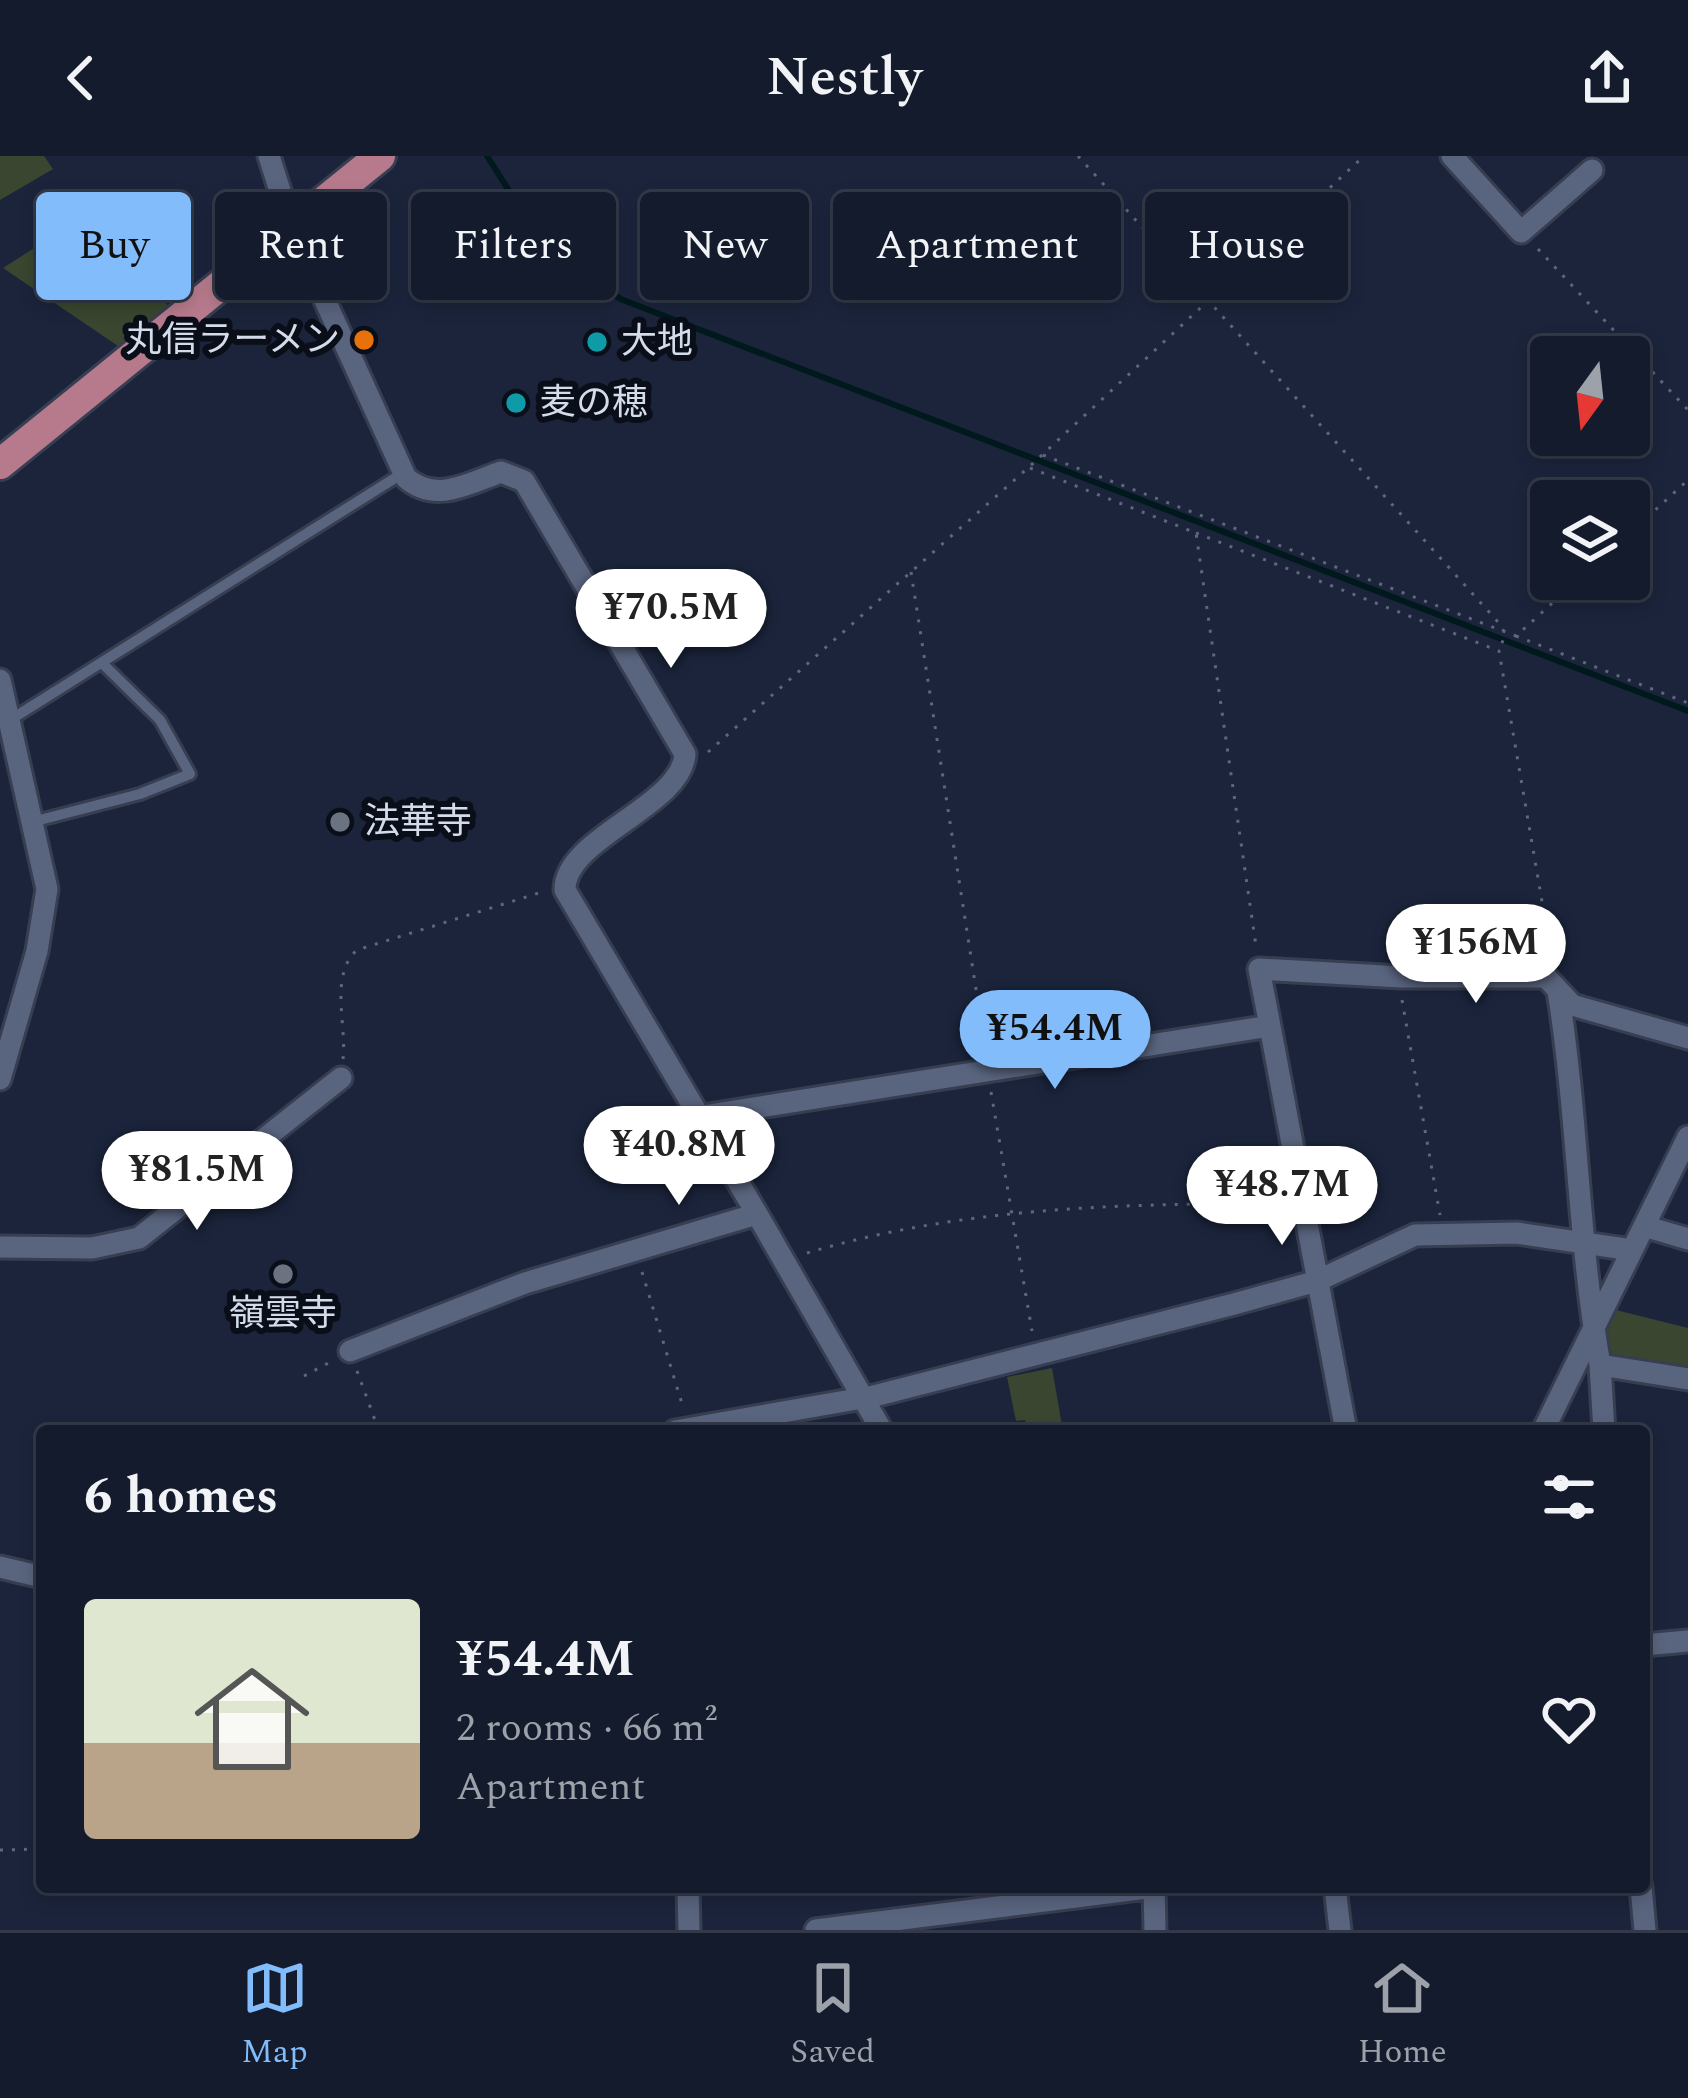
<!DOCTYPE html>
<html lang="en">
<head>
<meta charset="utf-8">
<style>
  body { margin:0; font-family:Spectral,"Noto Sans JP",serif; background:#1d2434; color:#f1f3f6; height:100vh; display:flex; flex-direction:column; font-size:45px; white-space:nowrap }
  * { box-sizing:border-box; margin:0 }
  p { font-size:39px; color:#9da1a9 }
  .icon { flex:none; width:66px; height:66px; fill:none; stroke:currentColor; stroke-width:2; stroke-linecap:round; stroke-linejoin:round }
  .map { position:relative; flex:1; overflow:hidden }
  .panel { position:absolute; left:36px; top:1269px; width:1614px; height:468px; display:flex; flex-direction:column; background:#141b2c; border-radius:12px; box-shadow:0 6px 18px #0003,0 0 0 3px #333948 }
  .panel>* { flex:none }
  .guide { position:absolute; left:36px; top:36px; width:1617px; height:108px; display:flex; gap:24px }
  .needle { width:78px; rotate:195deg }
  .tools { position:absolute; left:1530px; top:180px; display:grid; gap:24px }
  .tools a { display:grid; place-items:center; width:120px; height:120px; border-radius:12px; background:#141b2c; box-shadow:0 6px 18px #0003,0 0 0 3px #333948; font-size:60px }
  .price { position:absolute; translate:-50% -102px; padding:0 27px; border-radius:42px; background:#fff; color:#222; font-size:39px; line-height:78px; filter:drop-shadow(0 3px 6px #0008) }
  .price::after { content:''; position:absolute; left:50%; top:72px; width:36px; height:27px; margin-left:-18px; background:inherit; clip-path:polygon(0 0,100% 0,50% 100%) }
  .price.selected { background:#82bcfa; color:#111 }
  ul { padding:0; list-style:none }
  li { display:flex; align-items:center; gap:36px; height:300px; padding:0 48px }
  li+li { border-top:3px solid #333948 }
  li span { display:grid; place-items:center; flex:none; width:336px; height:240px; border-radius:12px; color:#555 }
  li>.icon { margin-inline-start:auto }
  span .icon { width:144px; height:144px; fill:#fffc; stroke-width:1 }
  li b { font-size:51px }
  h2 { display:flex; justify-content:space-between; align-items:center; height:144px; padding:0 48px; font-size:51px }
  .pill { padding:0 42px; border-radius:12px; background:#141b2c; box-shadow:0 6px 18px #0003,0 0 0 3px #333948; font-size:42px; line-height:108px }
  .pill.selected { background:#82bcfa; color:#111 }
  header { display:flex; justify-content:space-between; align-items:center; height:156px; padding:0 48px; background:#141b2c; font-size:54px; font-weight:600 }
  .dock { display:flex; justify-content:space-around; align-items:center; height:168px; border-top:3px solid #333948; background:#141b2c; font-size:33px; color:#9da1a9 }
  .dock a { display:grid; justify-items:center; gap:6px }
  .dock .selected { color:#82bcfa }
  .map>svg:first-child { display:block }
  .green { fill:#3a462f }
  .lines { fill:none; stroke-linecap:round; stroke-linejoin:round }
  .stream { stroke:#00191c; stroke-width:6 }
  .lane-casing { stroke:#373e51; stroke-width:16 }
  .street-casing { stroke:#373e51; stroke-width:27 }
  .primary-casing { stroke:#373e51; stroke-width:36 }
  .path { stroke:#5e677b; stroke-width:3; stroke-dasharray:3 9; stroke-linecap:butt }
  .lane { stroke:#59647e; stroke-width:10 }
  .street { stroke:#59647e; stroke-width:21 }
  .primary { stroke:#b67a8c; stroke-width:30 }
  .food-dot { fill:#e8710a; stroke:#0a0e18; stroke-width:4.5 }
  .culture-dot { fill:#0f9aa8; stroke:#0a0e18; stroke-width:4.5 }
  .worship-dot { fill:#6b7280; stroke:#0a0e18; stroke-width:4.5 }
  .labels { text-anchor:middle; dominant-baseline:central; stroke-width:12; stroke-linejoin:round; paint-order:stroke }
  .poi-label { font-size:36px; fill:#d4dbea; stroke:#0a0e18; text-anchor:start }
</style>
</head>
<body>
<header><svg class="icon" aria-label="back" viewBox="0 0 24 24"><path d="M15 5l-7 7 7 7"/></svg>Nestly<svg class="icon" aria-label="share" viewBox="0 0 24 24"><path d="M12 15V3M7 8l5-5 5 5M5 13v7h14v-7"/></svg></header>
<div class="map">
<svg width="1688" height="1774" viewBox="0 0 1688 1774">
  <rect width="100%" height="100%" fill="#1b243b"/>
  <path class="green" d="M0,0H44L53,13L0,44Z
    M100,50L168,150L118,190L3,112Z
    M1612,1153L1688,1172V1216L1606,1203L1600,1170Z
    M1052,1212L1063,1275H1028L1025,1264L1016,1265L1007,1221Z"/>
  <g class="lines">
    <path class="stream" d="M487,0C530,67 549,108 623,144L1688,555"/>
    <g class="lane-casing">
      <path id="lane" d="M10,564L403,317
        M32,666L140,638L190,618L160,564L104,509"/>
    </g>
    <g class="street-casing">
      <path id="street" d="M269,0L291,70L406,322C436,348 469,327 501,316L524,325L685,598C682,650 564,682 565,734L757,1058
        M1452,0L1521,76L1592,14
        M0,524L47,733L37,795L0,923
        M1558,835C1578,960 1578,1085 1600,1209L1688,1223
        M1270,870L1259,813L1401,821H1546L1572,849L1688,882
        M697,965L709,959L1270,870L1346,1275
        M1644,1070L1688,1083
        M0,1091L92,1092L139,1082L341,922
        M350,1195L525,1127L757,1058L882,1275
        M1600,1209L1604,1275
        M675,1275L874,1240L1234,1148L1317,1125L1415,1079L1517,1077L1632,1094
        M1543,1275L1688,981
        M0,1411L42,1421
        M1644,1489L1688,1485
        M688,1731L689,1774
        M1335,1731L1340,1774
        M1641,1731L1645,1774
        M816,1774L1154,1731L1155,1774"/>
    </g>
    <g class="primary-casing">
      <path id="primary" d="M0,308L380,0"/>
    </g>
    <path class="path" d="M1078,0L1498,466L1505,477L1500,494
      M1538,93L1688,254
      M1043,299L1516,480L1579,423
      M1030,312L1196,377L1256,790
      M1196,377L1499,495L1551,798
      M1629,378L1688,324
      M911,416L985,891
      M1516,480L1688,547
      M708,596L1028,312L1364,0
      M1402,844L1440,1059
      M343,903C347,869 329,819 357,794L542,736
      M991,936L1032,1175
      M807,1097C961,1051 1126,1047 1285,1048
      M642,1116L683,1251
      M357,1215L379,1275
      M304,1220L334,1204
      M0,1694L42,1693"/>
    <use href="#lane" class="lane"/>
    <use href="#street" class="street"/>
    <use href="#primary" class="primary"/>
  </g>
  <circle class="food-dot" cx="364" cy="184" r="12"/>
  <g class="culture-dot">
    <circle cx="597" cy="186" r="12"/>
    <circle cx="516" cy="247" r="12"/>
  </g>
  <g class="worship-dot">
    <circle cx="340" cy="666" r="12"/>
    <circle cx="283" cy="1118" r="12"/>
  </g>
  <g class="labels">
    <g class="poi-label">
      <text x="340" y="184" text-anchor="end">丸信ラーメン</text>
      <text x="621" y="186">大地</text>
      <text x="540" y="247">麦の穂</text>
      <text x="364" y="666">法華寺</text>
      <text x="283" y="1158" text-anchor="middle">嶺雲寺</text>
    </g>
  </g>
</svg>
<div class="tools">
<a><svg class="needle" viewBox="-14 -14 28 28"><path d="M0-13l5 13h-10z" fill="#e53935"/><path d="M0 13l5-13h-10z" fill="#9da1a9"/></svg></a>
<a><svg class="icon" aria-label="layers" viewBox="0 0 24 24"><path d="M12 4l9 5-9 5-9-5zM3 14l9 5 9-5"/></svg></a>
</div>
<b class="price" style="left:671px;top:515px">¥70.5M</b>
<b class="price" style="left:1476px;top:850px">¥156M</b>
<b class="price selected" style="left:1055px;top:936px">¥54.4M</b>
<b class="price" style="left:679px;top:1052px">¥40.8M</b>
<b class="price" style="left:197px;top:1077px">¥81.5M</b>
<b class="price" style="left:1282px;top:1092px">¥48.7M</b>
<div class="guide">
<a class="pill selected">Buy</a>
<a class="pill">Rent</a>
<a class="pill">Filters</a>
<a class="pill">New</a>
<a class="pill">Apartment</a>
<a class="pill">House</a>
</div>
<section class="panel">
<h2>6 homes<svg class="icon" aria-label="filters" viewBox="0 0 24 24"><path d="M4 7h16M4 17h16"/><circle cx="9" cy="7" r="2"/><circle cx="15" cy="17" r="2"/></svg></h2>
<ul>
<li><span style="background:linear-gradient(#dfe7d0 60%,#b9a48a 0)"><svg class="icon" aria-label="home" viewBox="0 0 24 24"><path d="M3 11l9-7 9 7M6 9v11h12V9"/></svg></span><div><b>¥54.4M</b><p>2 rooms · 66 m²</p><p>Apartment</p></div><svg class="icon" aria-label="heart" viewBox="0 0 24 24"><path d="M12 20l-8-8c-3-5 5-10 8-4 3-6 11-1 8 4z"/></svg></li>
</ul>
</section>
</div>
<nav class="dock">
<a class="selected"><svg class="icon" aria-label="map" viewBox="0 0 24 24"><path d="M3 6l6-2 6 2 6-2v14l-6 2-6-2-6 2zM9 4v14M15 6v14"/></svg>Map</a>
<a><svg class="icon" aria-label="saved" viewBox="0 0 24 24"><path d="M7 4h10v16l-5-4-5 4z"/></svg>Saved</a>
<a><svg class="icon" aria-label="home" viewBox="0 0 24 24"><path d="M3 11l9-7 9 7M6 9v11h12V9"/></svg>Home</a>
</nav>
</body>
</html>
